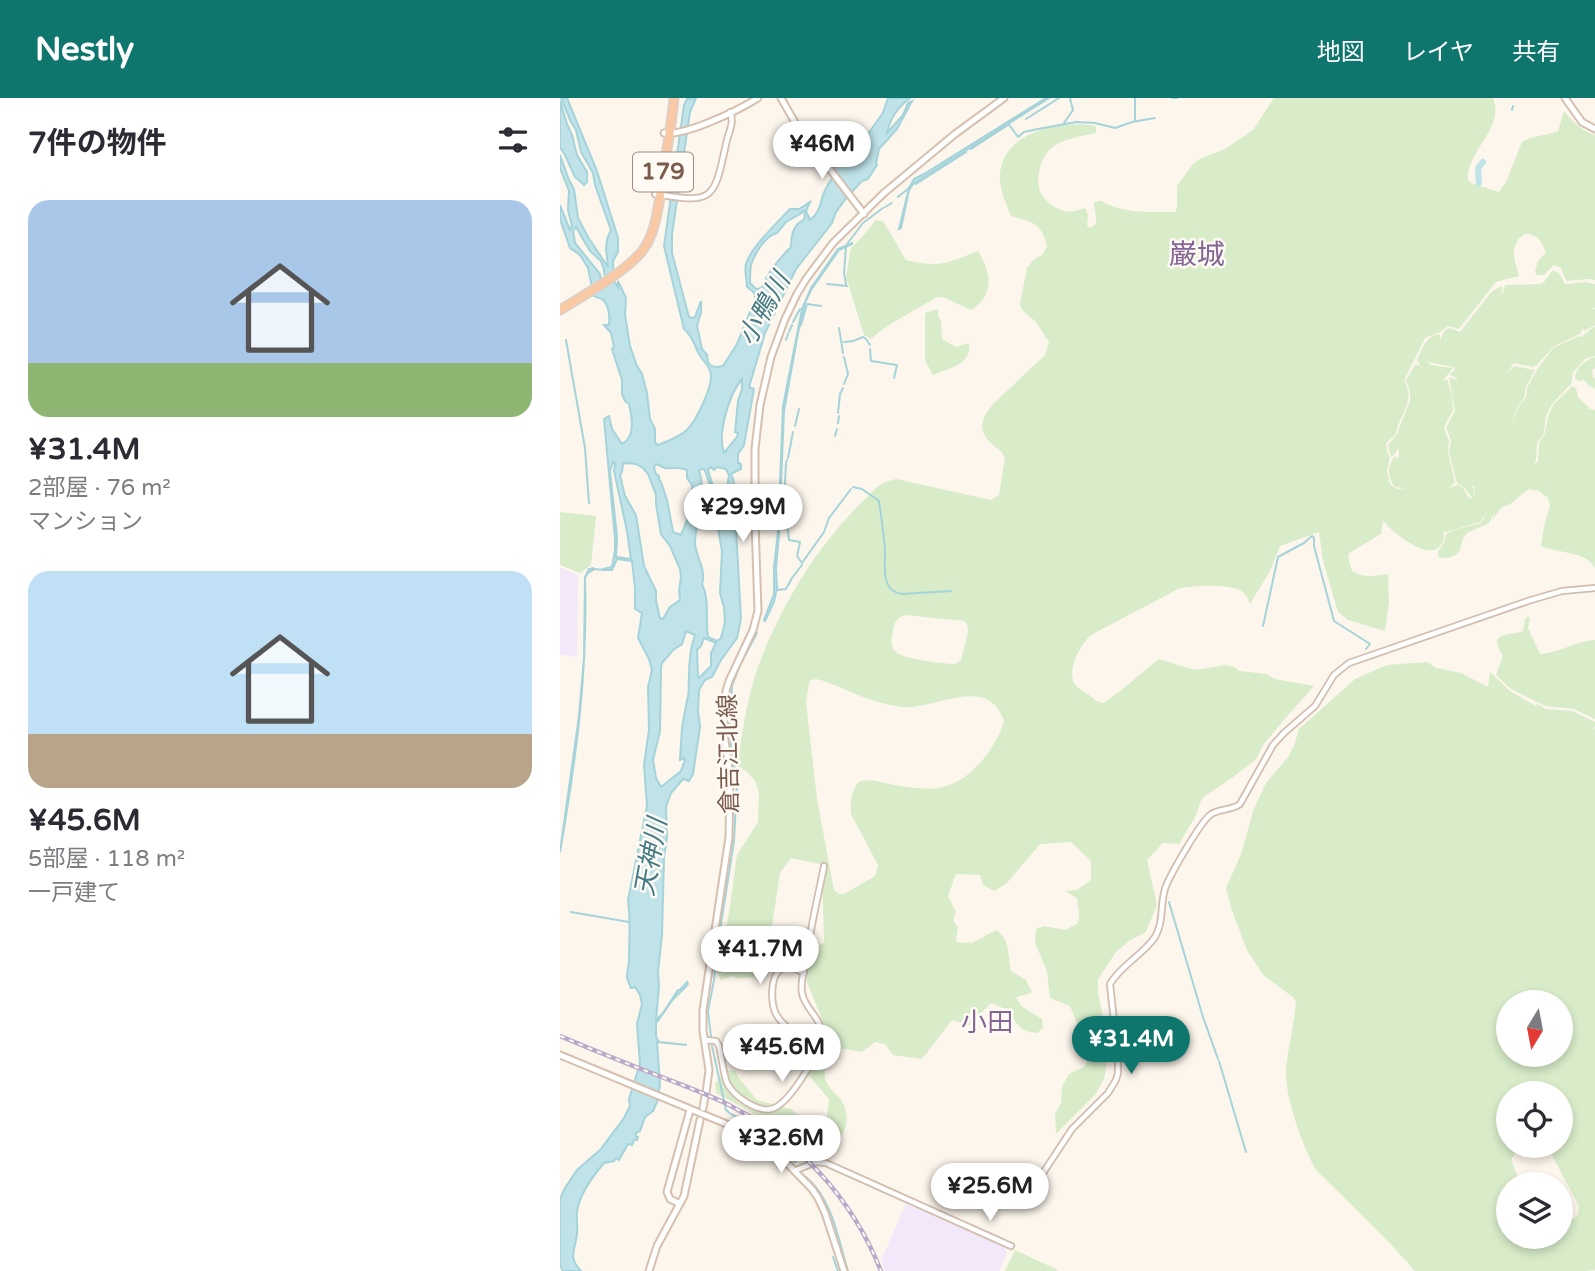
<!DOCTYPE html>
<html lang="ja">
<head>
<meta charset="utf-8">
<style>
  body { margin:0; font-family:"Varela Round","Noto Sans JP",sans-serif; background:#f7f7f7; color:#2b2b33; height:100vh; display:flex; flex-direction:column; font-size:26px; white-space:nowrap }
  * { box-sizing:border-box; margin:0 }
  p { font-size:23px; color:#7c7c81 }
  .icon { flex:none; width:38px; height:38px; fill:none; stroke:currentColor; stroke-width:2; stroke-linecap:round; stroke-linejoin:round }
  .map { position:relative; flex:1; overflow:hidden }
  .side { display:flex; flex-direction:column; background:#fff; width:560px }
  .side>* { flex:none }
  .needle { width:46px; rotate:190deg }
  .controls { position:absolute; left:936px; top:892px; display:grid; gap:14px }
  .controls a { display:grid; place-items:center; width:77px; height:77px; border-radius:50%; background:#fff; box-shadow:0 4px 10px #0003; font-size:35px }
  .price { position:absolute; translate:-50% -60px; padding:0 16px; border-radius:24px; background:#fff; color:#222; font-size:23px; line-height:46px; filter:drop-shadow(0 2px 4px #0008) }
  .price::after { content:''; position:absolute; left:50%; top:42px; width:21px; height:16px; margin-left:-10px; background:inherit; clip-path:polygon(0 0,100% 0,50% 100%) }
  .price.selected { background:#0f766e; color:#fff }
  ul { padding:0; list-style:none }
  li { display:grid; align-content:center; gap:14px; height:371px; padding:0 28px }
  li span { display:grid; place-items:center; height:217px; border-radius:21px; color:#555 }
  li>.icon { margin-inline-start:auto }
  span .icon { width:126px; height:126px; fill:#fffc; stroke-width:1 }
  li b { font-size:30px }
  h2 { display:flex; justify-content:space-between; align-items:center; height:84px; padding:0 28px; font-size:30px }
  header { display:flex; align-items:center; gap:42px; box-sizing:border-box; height:98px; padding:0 35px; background:#0f766e; color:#fff }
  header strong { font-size:33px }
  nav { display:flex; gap:38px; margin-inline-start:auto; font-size:24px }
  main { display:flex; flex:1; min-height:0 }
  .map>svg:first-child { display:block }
  .education { fill:#f3e8fa }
  .green { fill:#d8ecc9; fill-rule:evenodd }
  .water { fill:#bfe3e8; stroke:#a5d3da; stroke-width:2; fill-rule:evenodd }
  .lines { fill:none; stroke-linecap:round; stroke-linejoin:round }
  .stream { stroke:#a5d3da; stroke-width:2 }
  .river { stroke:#bfe3e8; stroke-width:6 }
  .tertiary-casing { stroke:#d1beb0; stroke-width:8 }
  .secondary-casing { stroke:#d6c0b0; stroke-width:9 }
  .trunk-casing { stroke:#dad1cd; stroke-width:11 }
  .tertiary { stroke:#fff; stroke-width:4.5 }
  .secondary { stroke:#fff; stroke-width:5 }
  .trunk { stroke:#f9c8a4; stroke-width:8 }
  .rail-casing { stroke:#b9a8c9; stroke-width:4.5 }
  .rail { stroke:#fffaf3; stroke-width:2; stroke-dasharray:5; stroke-linecap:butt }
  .labels { text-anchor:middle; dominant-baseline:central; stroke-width:5; stroke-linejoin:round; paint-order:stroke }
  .shield { fill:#fffaf3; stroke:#a28b7f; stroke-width:2 }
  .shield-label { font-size:23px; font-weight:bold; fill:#7a5c4d }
  .street-label { font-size:24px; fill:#7a5c4d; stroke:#fffaf3 }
  .water-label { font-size:26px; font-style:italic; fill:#437c86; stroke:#fffaf3 }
  .neighbourhood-label { font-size:26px; fill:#846695; stroke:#fffaf3 }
  .quarter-label { font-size:28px; fill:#846695; stroke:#fffaf3 }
</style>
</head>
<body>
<header>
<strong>Nestly</strong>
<nav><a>地図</a><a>レイヤ</a><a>共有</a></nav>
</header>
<main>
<section class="side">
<h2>7件の物件<svg class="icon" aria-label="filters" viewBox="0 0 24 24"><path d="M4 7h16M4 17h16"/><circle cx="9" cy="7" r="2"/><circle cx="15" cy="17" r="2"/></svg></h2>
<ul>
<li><span style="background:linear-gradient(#a9c7e8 75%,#8fb573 0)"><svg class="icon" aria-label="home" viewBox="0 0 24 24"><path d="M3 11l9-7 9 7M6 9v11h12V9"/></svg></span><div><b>¥31.4M</b><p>2部屋 · 76 m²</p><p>マンション</p></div></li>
<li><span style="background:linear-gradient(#bfe0f5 75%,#b9a48a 0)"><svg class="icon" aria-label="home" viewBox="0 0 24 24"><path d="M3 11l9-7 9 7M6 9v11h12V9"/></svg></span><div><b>¥45.6M</b><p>5部屋 · 118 m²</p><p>一戸建て</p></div></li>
</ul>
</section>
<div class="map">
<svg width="1035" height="1173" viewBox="0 0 1035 1173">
  <rect width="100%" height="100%" fill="#fdf6ec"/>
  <path class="education" d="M0,469L18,477L17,559L0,557Z
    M346,1106L443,1148L447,1155L439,1173H325L321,1162Z"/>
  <path class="green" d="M714,0H933C945,30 907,52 908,81L911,85L939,94L946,84L962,44C972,37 986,38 998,33L1004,13C1012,23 1022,33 1035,37V182L1029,181L1006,183L1001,170L994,167L984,177H977L975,174L978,163L986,154C983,149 981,142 976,139C963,130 954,143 954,155C954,163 957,171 959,178L936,184L899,231L888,228L880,234L865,240L845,280V284L849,296L847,307L838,327L836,336L826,345L827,353L830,360L827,372L829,382L830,386L837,391L846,390L835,389C827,380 827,367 835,358L837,361L839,356L838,348L836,355L831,359L828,347L837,336L850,303V294L846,282L855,267H859L863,272L857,262C863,250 865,238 880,236V242L885,232L890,230L900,234L932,193L942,188L943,192L936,200L942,194L943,196L945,187L980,186L984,184L993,172L999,175L1005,186L1025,184L1035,186V210H1031L1035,211V227L1024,233L1023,230L1020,236L993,249L977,267L972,269L954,265L947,275L954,268L975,272L966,289L964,300L956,311L951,332L957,311L966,299L967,290L978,270L993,250L1019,238L1021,239L1035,228V258L1025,261L1013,274L1011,286L992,306L986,318L984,335L977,345L976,363L971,369L978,363L979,345L985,335L988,319L993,307L1012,288L1016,290L1018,299L1030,311L1035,312V470C1025,452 998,456 981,448L984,428L990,408L988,400L979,393L970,391L966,393L949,407C940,408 937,416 932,423L935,413L929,425L907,435L903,440L900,452L896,457L888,460L878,459V453L884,445L886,436L894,432L921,425L928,413L920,424L886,434L883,433C884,439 885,443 880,448C867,463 833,434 823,423L821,436L789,455L788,459L792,473C803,480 814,478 828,476L829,503L825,533L788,522L778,514L763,463L759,434L720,448L710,473L690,506C689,503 687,498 685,496C675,484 634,488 620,490L531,537C520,547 509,568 513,582C514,589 523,593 529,597C533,600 537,605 543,605C548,604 591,567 599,561L634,572L666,567L674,569L680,573L707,576L715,581L754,588L723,623L704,646L696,661L676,677L642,700L635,719L619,746L603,745L587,762L597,807L586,834L569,843L556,854L538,881V895L546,934L547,965L544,981L535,997L496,1036L495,1016L501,1005L502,989L509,976L525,968L530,953L528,941L526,933L517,925L510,908L490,900L487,873L475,845L476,831L484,828L505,832L518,825L519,814L517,800L505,793L517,792L531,782V763L511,744L480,746L446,786L434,793L423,787L420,777L396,776L388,798L396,814C393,821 392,823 398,829L396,844L412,845L436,832C450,840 448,859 451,873L466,882L472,894L468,896L456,899L461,908L482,921L483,930L477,935C459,933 458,926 448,914C444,910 437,907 431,905L409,927L392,922L362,961L333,957L325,946L315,944L302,954L280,950L269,939L247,884V863L255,851L264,844L263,806L260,766L231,760L220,775L209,848V871C198,879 184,883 171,878L161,882L157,873L169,815L177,757L198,724L199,694L195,683L186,673L177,668C182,638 186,607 195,578C208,537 239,478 266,445C281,425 299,407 317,389L325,384L336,381L431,402L439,397L445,360C442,353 438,351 433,347C416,332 421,321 434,305L485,257L489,244L476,224L462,212L460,206L467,170L473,162L482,157L487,148C481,124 473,125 451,118C446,105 439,91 440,76C443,33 502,21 536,28V35C522,38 506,40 494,48C481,56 473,84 482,97C486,104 496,111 504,113C511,115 518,112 525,110L528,117L527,127L530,130L536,126C537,121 534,111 534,104L541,103C564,116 589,114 615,114L617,109V88L633,66L640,61L665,51L693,32ZM866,263L872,265L894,269L895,272L889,276L898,281L896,282L889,279L895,313L886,330L891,342L889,354L897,385L905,390L911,399C915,397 915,391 912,388H914L915,394L912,400H909L903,390L898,387L889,390L895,384L888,354L889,342L886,336L884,329L893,312L892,298L887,281L881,283L885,280L893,270L871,267ZM345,517L404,523L407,526L408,534L401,562C397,565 397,566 391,566C380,565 343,561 336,554C330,549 331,541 333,533C334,524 337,520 345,517ZM256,581L264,583C290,593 314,606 342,609C375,612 428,575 444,623C437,649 411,683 383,689C371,692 353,690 340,688C329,687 314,680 302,683C292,685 290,707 291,716L318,767L315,778L284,796H279L274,792L257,701L246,604L249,585L251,582Z
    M316,122L323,123L346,162C379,170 388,165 418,153C431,174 435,198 411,212L383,199L375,200C353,214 329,224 311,241L304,237L286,179L291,150L301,140Z
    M378,211V218L381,223L382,241L396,249L409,245C413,266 388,271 373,277L365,262V215Z
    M1035,259V270L1032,272L1033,279L1035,281V291L1028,287L1024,282L1018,283L1015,279C1016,269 1026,262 1035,259Z
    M0,414L36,418L31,467L20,475L0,467Z
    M968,518L970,521L968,530L980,556C999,555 1016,543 1035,542V621L1014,611L985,608L951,591L936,577L943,558C927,532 949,539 963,533L965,521Z
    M867,564L876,570L901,575L928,589L930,574L950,593L978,609L975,605L986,611L1012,613L1035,624V628L1033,632L1035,630V1172L1026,1173H855L828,1143L756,1072C743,1049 724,997 726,971C728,949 734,927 736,904L733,899L703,877L687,852L671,810L666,790L682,754L693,713L706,685L728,659L734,648L739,631L795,581L827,567ZM948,905H1001V957H948ZM948,996H1001V1048H987L1019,1108L1018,1117L1001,1130V1139H948V1087H961L951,1062L955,1055L968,1048H948Z
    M241,937L249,938L270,953C268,964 261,974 267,985C270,992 277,996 281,1002C290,1017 288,1030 278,1043L265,1042L239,1046L207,1023L156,995L155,986C160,978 164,972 175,972L178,979L197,1002L231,1011L242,1022L260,1025L267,1019L269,1001L251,980L233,963L230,946Z
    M455,1152L498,1172L497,1173H445Z"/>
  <path class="water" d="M1,0H7L37,73L58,140V154L53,163L54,183L58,189V183L66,200L65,217L70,248L77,268L82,276L87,295L90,321L95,331V344L98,347C108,343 119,339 127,332C136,323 152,290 151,277C151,269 141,261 138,254C134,245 131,236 124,231L104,148L124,7L127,1L136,0L130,14L112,136V155L129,219L132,220L135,219L141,203V214L137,228L142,251L147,257L148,264L151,268L157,269L163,268L177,246L195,202C196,194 192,193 187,189C187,181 184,173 186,166C191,149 218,124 230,111H239L250,104L246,113L250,122C259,116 260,107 263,97C268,82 276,83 273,64L285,54L292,46L305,40L323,15L328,0H350C338,9 330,20 327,35L343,17L348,5L352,3L337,31L319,51L316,65L317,67L308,81L302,83L287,99L276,114L272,125L236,171L205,235L189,289L194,291L184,347L178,356V365L181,366V371L171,376C175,383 177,404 176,413C174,421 173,423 176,430L181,521L177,540L161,562L152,579L145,582L139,592L138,613L140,629L133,676L129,683L123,681L111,695L106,709L107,738L104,760L102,837L98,874L99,888L96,922L103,915L118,892H120L127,884L128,886C123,893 116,897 111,904C106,911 102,918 96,925V939L99,944L127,947L97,944L100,986L97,1004L93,1013L85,1019L80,1033L76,1035V1039H78L77,1042H74L72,1047L68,1046L59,1062L56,1060L54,1063L44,1065C33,1078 19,1096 17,1114C16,1121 18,1129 17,1136C15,1152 8,1160 21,1173H3L0,1167V1101L5,1090L17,1072L40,1052L64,1020L70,1008L69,1001L80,966L77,926L82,906L80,897L75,889L71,890C64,875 68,876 69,863C69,843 71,822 68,802L87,708L84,667L89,632L88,589L92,572L89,561L78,540L82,515L75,511V490L72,463L57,461L52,472H43V471L52,469L55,452V441L44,321L49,318L52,331L62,346C76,339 72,319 69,306L65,303L62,296V282L52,251L54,249L51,235L44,227H49C50,220 49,207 43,202C41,200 37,200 34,198L28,170L20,157L10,150L0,121V107L10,132L12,128L8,112L9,93L0,70V57L9,82L14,91L18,120L28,139L48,169L46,151L47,141L51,132L35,87L33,75L21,54L16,32L11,24ZM243,113H244C246,125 243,120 237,127C232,132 231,142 231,149C221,159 206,176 202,190L196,191L190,185C190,179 190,173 191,167C195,155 205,138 217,135L226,124L240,116ZM16,129L30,153L41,163L44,172L46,189L42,191L40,176L15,145L13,133ZM182,281V291L178,303L175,334L178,335L177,339L164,355C157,336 169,296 182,281ZM53,364L55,365L54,373L67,433L71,461L56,459L57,439L50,373ZM65,365L76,366L83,370L88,376L96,397V406L101,436L110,448L120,471L121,480L119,492L120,502L110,509L103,521L100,520L96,503V493L84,468L76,417L65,398L60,377L62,374L63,366ZM96,366C99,367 102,369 105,370C112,371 119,368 127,372V380L132,387L133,400H129L128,420L121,437L113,434L107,402L101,384L99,381V378L96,376L94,370ZM151,369L154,372L157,369L166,371L169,377L165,403L160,417C154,409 156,401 154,392C152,385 150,379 148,372ZM141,371H144C147,376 147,381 150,386L162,453L160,495L164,509L165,524L161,540L157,543L148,539C145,521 150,502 142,486C147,471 135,459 135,444C136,420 147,395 139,373ZM126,533L135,537C131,548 129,565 129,578C128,587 130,594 127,602L122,630L120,662L124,660L125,662L121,673L101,689L96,680L93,662L100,633L101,569L102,565L113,552L122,546ZM144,540L156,545L151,555V568L139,580L138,579L137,552L141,548Z
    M486,0H489L353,86L349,92L341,130L339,131L349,90L354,81L364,76Z
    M0,3L7,26L12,37L17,57L27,74V84L24,87L15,79L5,57L0,49Z
    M292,145V146L279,152L251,192L245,205L238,235L224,313L219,437L216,470L217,490L214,504L205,523L204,522L214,496V469L218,434L223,308L242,211L251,190L278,151Z
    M33,470V472L28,475L25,480C28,574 16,662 0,754L19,618L24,559L25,479L29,471Z"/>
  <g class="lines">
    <path class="stream" d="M612,0H617
      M952,12L953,8
      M466,21L499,0
      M575,23V0
      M448,25L458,39L464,34L478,31L516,24L535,25L555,30L572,24L595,20
      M504,25L513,12L510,0
      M411,51L448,27
      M356,86L406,54
      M338,99L349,90
      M325,109L332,105
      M287,146L303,125L323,110
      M286,149L284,175L286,186
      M267,186L287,188
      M233,224L240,211
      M241,227L247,206L261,208
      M279,230L283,255
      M229,234L232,227
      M6,242L25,350L29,405
      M226,242L228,236
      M284,244L293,243L303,239L306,241L310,247
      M310,251L311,263L337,267L334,280
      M284,286L288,276L284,259
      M278,315L280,296L283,290
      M278,325L279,318
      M235,328L239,311
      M275,338L277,331
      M228,360L233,334
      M227,362L226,365L224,403L229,442L240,444L237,458L242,465L264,434L269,420L291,391
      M293,389L302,391L319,403L322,424
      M322,425C323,435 325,444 325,454C325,470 321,493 342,496L391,493
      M33,471L44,472
      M217,492L226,491L232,480L242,467
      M703,528L718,459L744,445L752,438L754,440V448L774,523L810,546L806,551
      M197,535L180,567L172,588L169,635L177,685L174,743L158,845L154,882L148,913L152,948L166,1012C173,1019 182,1021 191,1026C206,1037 222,1049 235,1064
      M609,804L643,919L658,961
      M11,814L69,824
      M659,963L686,1054
      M246,1079C273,1102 278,1141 288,1173
      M275,1153L281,1173
      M273,1159L278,1173"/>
    <path class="river" d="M919,85L918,70L923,64"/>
    <g class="tertiary-casing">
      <path id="tertiary" d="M95,96C154,106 154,102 166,46C168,35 175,25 170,14
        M235,936C228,930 220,924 216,916C210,905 209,869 228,869C233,869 240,873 244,875
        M145,942L156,943L159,948C162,960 163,974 167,985C171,993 178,999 186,1004C193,1008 202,1013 211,1011C228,1008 256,960 261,943C266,922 245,913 242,895C240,884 244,873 246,863C250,831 258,799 264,768
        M234,1073L256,1064L266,1065L451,1148
        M483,1075L512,1031L548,995L556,982L558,975V960L550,886C561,867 583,857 595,839C604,824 600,807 605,791C609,778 640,725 650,717C659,710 671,713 680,706L713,647L724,635L755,608L774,577L789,565L971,502L1002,493L1035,490"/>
    </g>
    <g class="secondary-casing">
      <path id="secondary" d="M221,0L237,28L304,116
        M1005,0L1022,24L1035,31
        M104,35C126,38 179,12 198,0
        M0,957L181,1032L211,1051L221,1059L252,1091L258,1100L265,1115L284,1173
        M146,995L149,972L143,933V912L169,739L170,678L164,635L166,593L169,583L193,532L198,513L195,424V351L200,307L211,259L225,221L237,196L246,181L273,145L324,95L395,36L444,0
        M143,1010L145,998
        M120,1106L110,1101L107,1094L130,1012
        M89,1173L97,1148L124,1098L140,1022"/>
    </g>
    <g class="trunk-casing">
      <path id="trunk" d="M0,212C24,197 66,174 83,152C98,132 100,95 104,69C108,46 112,23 114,0"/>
    </g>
    <use href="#tertiary" class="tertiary"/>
    <use href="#secondary" class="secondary"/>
    <use href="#trunk" class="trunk"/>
    <g class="rail-casing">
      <path id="rail" d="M0,938C31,951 63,964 94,976C119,986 145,995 169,1007C239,1042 292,1100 321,1173"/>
    </g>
    <use href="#rail" class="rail"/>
  </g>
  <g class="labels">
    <rect class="shield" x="73" y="54.5" width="60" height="39" rx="5"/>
    <g class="shield-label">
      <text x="103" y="74">179</text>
    </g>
    <g class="street-label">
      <text transform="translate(169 656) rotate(-91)">倉吉江北線</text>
    </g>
    <g class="water-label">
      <text transform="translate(204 211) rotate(-61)">小鴨川</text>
      <text transform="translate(91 759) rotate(-80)">天神川</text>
    </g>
    <g class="neighbourhood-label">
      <text x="427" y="924">小田</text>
    </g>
    <g class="quarter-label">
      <text x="637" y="157">巌城</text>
    </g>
  </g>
</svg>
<div class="controls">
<a><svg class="needle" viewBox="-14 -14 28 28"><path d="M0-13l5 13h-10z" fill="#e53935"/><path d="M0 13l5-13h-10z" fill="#7c7c81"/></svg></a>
<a><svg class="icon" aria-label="locate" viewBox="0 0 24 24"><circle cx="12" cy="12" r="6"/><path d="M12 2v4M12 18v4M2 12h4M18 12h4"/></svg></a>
<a><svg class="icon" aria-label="layers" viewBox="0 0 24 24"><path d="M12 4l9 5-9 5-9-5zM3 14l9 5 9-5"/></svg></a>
</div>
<b class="price" style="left:262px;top:83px">¥46M</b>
<b class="price" style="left:183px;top:446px">¥29.9M</b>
<b class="price" style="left:200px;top:888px">¥41.7M</b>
<b class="price selected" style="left:571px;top:978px">¥31.4M</b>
<b class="price" style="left:222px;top:986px">¥45.6M</b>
<b class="price" style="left:221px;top:1077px">¥32.6M</b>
<b class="price" style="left:430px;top:1125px">¥25.6M</b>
</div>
</main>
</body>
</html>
